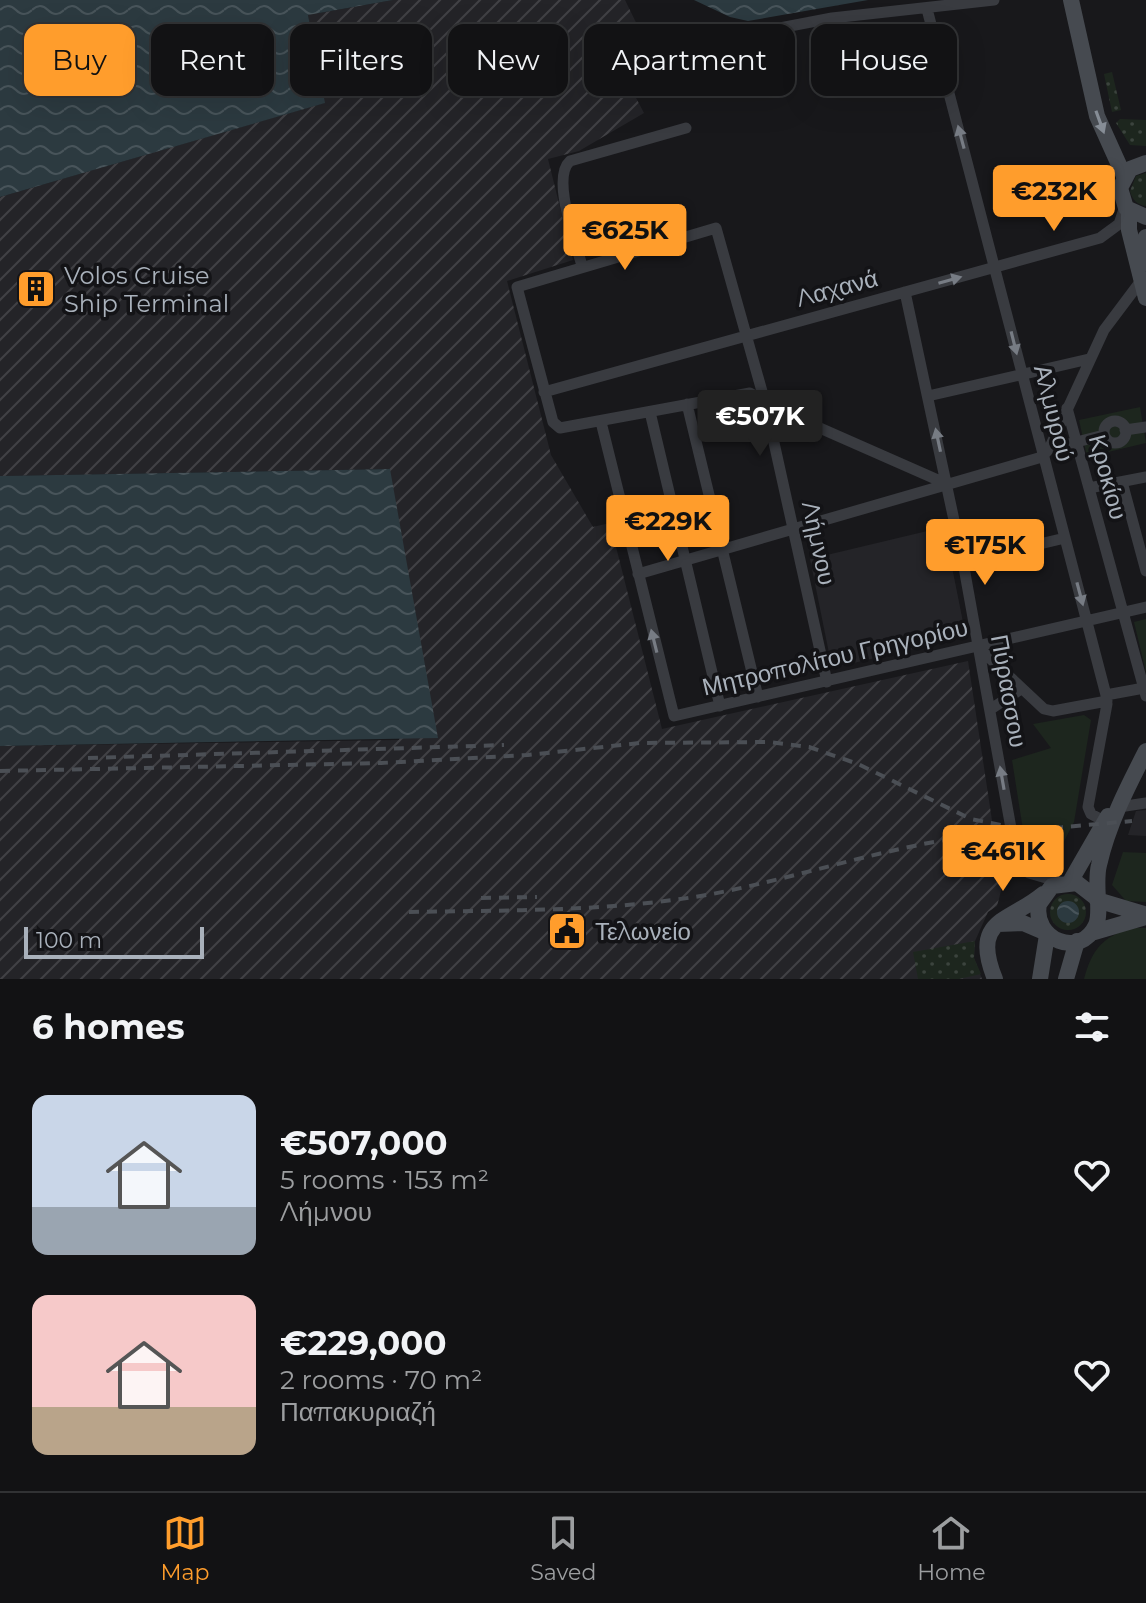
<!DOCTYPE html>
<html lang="en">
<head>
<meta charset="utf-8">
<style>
  body { margin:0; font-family:Montserrat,sans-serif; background:#1f2022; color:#f1f3f6; height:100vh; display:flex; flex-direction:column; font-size:30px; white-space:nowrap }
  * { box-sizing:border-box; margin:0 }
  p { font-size:26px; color:#9c9ea0 }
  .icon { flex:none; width:44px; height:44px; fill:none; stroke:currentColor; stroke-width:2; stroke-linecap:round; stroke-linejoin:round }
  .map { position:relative; height:979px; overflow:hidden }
  .side { display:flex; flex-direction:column; background:#121214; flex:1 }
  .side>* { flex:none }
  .banner { position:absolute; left:24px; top:24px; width:1098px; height:72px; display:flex; gap:16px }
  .scale { position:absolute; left:24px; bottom:20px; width:180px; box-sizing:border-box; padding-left:8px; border:4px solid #a9b1bb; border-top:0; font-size:22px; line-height:28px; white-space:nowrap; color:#a9b1bb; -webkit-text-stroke:6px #131316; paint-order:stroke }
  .price { position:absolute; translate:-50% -68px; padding:0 18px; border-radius:8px; background:#ff9d2c; color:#111; font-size:26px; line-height:52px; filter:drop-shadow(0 2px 4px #0008) }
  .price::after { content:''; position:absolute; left:50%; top:48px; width:24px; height:18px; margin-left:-12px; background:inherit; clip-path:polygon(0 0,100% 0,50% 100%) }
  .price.current { background:#222; color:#fff }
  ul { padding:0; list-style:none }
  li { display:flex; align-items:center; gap:24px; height:200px; padding:0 32px }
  li span { display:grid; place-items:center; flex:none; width:224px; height:160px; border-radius:16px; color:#555 }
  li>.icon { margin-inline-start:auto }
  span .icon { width:96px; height:96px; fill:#fffc; stroke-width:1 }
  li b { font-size:34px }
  h2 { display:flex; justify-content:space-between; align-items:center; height:96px; padding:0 32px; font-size:34px }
  .pill { padding:0 28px; border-radius:16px; background:#121214; box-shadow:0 8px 32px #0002,0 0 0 2px #313234; font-size:28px; line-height:72px }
  .pill.current { background:#ff9d2c; color:#111 }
  .dock { display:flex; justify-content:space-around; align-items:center; height:112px; border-top:2px solid #313234; background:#121214; font-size:22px; color:#9c9ea0 }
  .dock a { display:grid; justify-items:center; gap:4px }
  .dock .current { color:#ff9d2c }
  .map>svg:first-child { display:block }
  .built { fill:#242428 }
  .industrial { fill:url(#industrial-furrows) }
  .grass { fill:url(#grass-dots) }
  .park { fill:#1d261e }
  .water { fill:url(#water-waves) }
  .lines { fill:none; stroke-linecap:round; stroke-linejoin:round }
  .street { stroke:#393b40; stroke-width:11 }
  .secondary { stroke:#464a50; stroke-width:16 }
  .rail { stroke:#4b4f55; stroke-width:4; stroke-dasharray:10 8; stroke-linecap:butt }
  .oneway { fill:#868d96 }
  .oneway2 { fill:#777c84 }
  .labels { text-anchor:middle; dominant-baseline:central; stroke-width:7; stroke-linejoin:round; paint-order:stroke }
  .poi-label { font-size:24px; fill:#a9b1bb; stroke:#131316; text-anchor:start }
  .street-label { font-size:24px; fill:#a9b1bb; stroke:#131316 }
</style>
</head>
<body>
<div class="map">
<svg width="1146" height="979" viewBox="0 0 1146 979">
  <defs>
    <pattern id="industrial-furrows" width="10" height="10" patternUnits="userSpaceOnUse" patternTransform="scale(2)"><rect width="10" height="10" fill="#242428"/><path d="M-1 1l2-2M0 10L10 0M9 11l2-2" fill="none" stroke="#414145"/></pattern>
    <pattern id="grass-dots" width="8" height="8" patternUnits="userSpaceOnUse" patternTransform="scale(2)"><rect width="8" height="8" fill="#1d261e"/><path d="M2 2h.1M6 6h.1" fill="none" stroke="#3b433d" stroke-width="1.8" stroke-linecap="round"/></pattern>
    <pattern id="water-waves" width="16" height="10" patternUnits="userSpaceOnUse" patternTransform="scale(2)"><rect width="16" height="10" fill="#2c3a40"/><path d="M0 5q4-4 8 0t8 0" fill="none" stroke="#48545a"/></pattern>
  </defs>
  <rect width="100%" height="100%" fill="#18181b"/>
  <path class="built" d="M944,527L966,637L832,668L810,559Z
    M1146,810V836L1128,835L1136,811Z"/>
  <path class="industrial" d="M393,0H625L646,43L615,58L644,113L579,151L548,159L573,260L507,281L551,455L593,527L610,523L662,729L968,661L1002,887L997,906L988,912L975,941L974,958L982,979H0V746L399,740L390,469L0,476V197L324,103L308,15Z"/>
  <path class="grass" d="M1112,72L1121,110L1112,112L1104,74Z
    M1120,119L1146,120V146L1130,145L1116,123Z
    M1146,173V206C1137,205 1132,199 1130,191L1136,176Z
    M1050 912a18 18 0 1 1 36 0a18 18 0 1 1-36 0Z
    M975,941L974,958L981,974L959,979H918L913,952Z"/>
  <path class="park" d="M1140,407L1146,443L1087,457L1079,420Z
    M1146,619V672L1134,622Z
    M1084,715L1091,720L1074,822L1057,855L1032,857L1026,849L1012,760L1051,748L1033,724Z
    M1123,852L1146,853V902L1126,901L1112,885Z
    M1133,928H1146V979H1084C1092,949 1103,936 1133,928Z"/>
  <path class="water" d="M0,0H393L308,15L325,103L0,197Z
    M694,0H868L748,21L730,17Z
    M390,469L438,738L0,746V476Z
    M1057 912a11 11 0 1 1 22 0a11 11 0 1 1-22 0Z"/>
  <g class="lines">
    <path class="street" d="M927,9L1106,695L1107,704L1088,807L1091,814L1104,821
      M728,38L832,18L994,0
      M582,266C576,242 551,178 570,161L686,128
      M905,292L963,562L1016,856L1029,873L1060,882
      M544,392L1100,238L1119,224L1125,206
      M928,396L1089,359
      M687,404L758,697
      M1067,408L1146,696
      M650,412L720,706
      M1104 432a11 11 0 1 1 22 0a11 11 0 1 1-22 0Z
      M601,422L674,716L1146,607
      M1125,430L1146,427
      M1049,449L1104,435
      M1122,482L1146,571
      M1089,488L1146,477
      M963,562L1065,538
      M638,574L1042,457L1049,449L1104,330L1143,278
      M979,648L1044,709L1053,711L1107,701
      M827,682L765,402L716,228L517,287L553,422L560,428L750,393C763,400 775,408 788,414L947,484
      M1106,695L1144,688
      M991,709L1021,689
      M1119,807L1146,803"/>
    <path class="secondary" d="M1071,0L1097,116L1124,176
      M1146,163L1130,169L1120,188L1126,208L1146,217
      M1129,211V230L1146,298
      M1142,264L1146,237
      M1070,882L1108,816
      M1095,897L1077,883L1052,886L1039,904C1032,939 1080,960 1096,925C1102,912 1094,884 1099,865C1108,825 1127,788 1146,751
      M1097,900L1144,914
      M998,924L1023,923L1044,932
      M1091,933L1146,917
      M995,979C970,918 1010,922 1043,894
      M1040,979L1047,935
      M1066,979L1077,941"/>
    <path class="rail" d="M88,758L504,745
      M0,771L381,763L528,755L640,743L769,742L809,747L858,764L971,819L1011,827H1063
      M1053,828L1132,821
      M481,898L537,897
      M409,912C510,910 612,912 712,894C811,875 908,839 1009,832"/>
  </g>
  <defs><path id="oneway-solid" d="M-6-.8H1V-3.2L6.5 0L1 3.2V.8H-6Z" transform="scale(2)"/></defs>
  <use class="oneway" href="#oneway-solid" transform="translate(1100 122) rotate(70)"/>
  <g class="oneway2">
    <use href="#oneway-solid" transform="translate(961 137) rotate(-105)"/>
    <use href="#oneway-solid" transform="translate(950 280) rotate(-16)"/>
    <use href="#oneway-solid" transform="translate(1014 343) rotate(76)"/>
    <use href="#oneway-solid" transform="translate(938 440) rotate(-102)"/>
    <use href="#oneway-solid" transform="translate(1080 594) rotate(75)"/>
    <use href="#oneway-solid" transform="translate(654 641) rotate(-104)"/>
    <use href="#oneway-solid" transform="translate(1002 778) rotate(-100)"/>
  </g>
  <defs>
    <g id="building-square" transform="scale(2)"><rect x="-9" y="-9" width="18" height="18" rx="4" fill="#ff9d2c" stroke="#131316"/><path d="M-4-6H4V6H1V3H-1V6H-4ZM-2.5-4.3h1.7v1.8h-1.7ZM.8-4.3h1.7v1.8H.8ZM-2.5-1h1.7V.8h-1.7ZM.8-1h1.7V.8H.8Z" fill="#111"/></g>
    <g id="civic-square" transform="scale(2)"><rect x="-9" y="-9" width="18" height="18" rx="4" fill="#ff9d2c" stroke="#131316"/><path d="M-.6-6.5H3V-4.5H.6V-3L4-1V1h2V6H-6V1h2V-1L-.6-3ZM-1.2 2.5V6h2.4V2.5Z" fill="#111"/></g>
  </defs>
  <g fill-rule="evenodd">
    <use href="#building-square" x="36" y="289"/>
    <use href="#civic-square" x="567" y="931"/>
  </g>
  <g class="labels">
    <g class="poi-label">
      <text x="64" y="275">Volos Cruise<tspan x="64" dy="28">Ship Terminal</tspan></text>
      <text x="595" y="931">Τελωνείο</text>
    </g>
    <g class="street-label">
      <text transform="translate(837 288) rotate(-15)">Λαχανά</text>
      <text transform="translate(1054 413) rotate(76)">Αλμυρού</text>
      <text transform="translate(1108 477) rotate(75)">Κροκίου</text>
      <text transform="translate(819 543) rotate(78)">Λήμνου</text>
      <text transform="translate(835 657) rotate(-13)">Μητροπολίτου Γρηγορίου</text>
      <text transform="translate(1009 691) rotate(80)">Πύρασσου</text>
    </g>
  </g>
</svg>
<div class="scale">100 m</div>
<b class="price" style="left:1054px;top:233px">€232K</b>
<b class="price" style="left:625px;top:272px">€625K</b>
<b class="price current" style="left:760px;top:458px">€507K</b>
<b class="price" style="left:668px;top:563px">€229K</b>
<b class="price" style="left:985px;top:587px">€175K</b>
<b class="price" style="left:1003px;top:893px">€461K</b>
<div class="banner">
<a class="pill current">Buy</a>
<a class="pill">Rent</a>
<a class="pill">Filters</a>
<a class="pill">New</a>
<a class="pill">Apartment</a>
<a class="pill">House</a>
</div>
</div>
<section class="side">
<h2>6 homes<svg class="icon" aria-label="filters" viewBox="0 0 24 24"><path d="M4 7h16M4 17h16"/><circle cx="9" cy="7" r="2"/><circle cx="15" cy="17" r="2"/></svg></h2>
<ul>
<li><span style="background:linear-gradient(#c9d6e8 70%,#9aa5b1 0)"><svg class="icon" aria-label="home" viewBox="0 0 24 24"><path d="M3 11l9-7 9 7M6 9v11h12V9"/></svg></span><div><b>€507,000</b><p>5 rooms · 153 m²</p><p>Λήμνου</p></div><svg class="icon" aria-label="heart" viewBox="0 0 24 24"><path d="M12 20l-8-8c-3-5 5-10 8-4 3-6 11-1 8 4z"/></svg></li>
<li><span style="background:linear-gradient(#f6c9c9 70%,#b9a48a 0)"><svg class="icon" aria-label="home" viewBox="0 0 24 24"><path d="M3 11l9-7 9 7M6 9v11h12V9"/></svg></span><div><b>€229,000</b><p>2 rooms · 70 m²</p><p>Παπακυριαζή</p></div><svg class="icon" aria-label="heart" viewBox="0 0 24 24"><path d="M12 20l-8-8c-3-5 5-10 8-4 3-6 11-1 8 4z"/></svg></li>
</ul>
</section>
<nav class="dock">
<a class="current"><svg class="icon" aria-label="map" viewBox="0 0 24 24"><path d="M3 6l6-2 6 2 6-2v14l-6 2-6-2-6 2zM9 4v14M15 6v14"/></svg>Map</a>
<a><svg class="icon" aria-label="saved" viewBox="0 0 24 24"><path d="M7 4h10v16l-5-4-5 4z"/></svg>Saved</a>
<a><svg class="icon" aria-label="home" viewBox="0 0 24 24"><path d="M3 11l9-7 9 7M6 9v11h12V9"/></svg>Home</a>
</nav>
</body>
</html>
